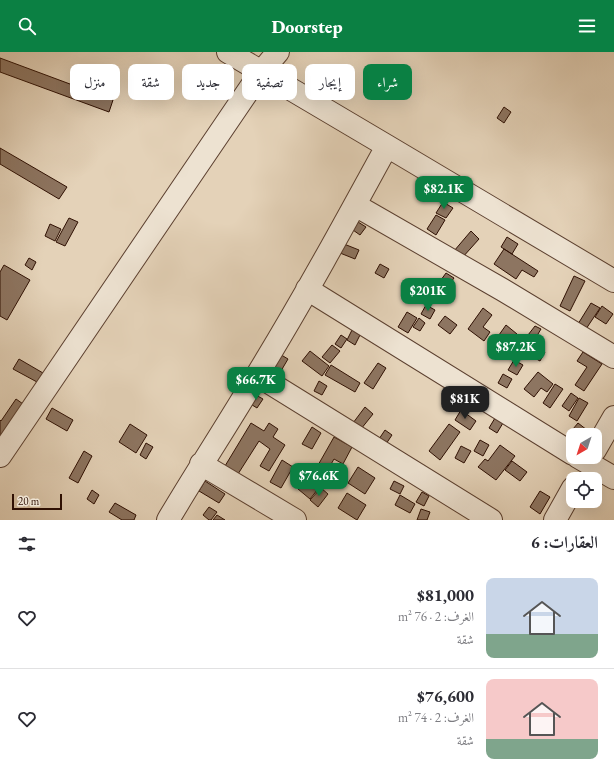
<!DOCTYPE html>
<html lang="ar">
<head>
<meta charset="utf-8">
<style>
  body { margin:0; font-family:"EB Garamond",Amiri,serif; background:#f2f2f3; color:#2b2b33; direction:rtl; height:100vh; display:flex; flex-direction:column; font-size:15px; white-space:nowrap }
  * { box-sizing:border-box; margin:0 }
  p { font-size:13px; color:#7c7c81 }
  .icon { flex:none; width:22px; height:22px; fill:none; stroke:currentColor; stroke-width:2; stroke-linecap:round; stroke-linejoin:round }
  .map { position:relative; height:468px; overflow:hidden; direction:ltr }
  .sheet { display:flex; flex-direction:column; background:#fff; flex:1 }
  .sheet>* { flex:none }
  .top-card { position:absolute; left:12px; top:12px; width:400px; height:36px; direction:rtl; display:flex; gap:8px }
  .needle { width:26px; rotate:219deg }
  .fabs { position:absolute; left:566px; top:376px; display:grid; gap:8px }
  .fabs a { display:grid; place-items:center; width:36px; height:36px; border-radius:8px; background:#fff; box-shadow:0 4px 16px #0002; font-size:20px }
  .scale { position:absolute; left:12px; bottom:10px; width:50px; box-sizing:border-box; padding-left:4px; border:2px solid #2f1003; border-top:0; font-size:11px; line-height:14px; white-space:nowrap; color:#2f1003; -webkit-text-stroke:3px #ede2d1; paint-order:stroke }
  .price { position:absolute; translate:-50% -34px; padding:0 9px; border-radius:8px; background:#0b8043; color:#fff; font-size:13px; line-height:26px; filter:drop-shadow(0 1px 2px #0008) }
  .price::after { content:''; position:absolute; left:50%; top:24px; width:12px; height:9px; margin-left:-6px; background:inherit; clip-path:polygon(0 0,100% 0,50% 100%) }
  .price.on { background:#222; color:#fff }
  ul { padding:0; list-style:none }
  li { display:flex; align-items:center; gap:12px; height:100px; padding:0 16px }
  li+li { border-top:1px solid #e1e1e2 }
  li span { display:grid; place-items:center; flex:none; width:112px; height:80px; border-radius:8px; color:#555 }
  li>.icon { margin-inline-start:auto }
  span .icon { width:48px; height:48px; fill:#fffc; stroke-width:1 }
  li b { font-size:17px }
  h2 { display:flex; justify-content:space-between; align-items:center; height:48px; padding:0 16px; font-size:17px }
  .tag { padding:0 14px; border-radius:8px; background:#fff; box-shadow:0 4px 16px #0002; font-size:14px; line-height:36px }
  .tag.on { background:#0b8043; color:#fff }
  header { display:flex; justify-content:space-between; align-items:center; height:52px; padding:0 16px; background:#0b8043; color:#fff; font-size:18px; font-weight:800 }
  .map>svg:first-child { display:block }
  .building { fill:#8d7561; stroke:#2f1003 }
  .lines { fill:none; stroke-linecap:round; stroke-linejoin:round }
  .minor-casing { stroke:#5c4030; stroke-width:24 }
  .minor { stroke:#ede2d1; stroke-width:22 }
</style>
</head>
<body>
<header><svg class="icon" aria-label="menu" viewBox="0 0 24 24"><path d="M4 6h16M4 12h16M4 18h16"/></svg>Doorstep<svg class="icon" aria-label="search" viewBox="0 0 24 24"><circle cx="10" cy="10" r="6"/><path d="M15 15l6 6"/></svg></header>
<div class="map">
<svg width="614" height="468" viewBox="0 0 614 468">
  <rect width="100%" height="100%" fill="#e4d2b8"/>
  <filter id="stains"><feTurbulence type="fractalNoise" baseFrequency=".005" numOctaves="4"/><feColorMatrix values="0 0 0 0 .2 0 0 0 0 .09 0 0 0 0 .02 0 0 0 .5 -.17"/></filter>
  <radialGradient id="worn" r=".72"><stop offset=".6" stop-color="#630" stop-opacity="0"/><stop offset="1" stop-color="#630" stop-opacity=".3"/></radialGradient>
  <path class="building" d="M0,6L113,48L109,60L0,20Z
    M504,55L511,60L504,71L497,66Z
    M0,96L67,135L59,147L0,112Z
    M443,150L453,156L446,166L436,161Z
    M436,163L445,168L436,183L427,177Z
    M69,166L78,170L65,194L56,190Z
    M358,170L366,175L360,183L353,178Z
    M50,172L61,177L55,189L45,184Z
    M471,179L479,187L462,206L454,199Z
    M507,185L518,192L512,202L501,195Z
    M344,192L359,198L355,207L340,201Z
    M504,197L538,219L534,225L522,218L516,227L494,212Z
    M29,206L36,210L32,218L25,213Z
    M380,212L389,217L384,226L375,221Z
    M4,213L30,228L7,268L0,264V220Z
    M446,221L454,226L441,244L433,239Z
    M574,224L585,229L570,259L560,254Z
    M422,235L433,241L426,251L416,244Z
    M591,251L600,256L586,277L578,272Z
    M426,253L435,258L430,267L421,262Z
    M602,254L613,262L606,272L595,265Z
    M483,256L492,263L483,275L490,280L484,289L468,277Z
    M407,260L417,266L408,281L398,275Z
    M445,264L457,273L450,282L438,273Z
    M419,266L425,271L420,279L413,275Z
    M506,273L517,282L505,298L494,290Z
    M535,274L541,277L535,287L528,283Z
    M352,278L360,283L355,293L347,288Z
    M341,283L347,287L341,296L335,292Z
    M529,291L545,300L540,309L524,300Z
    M332,293L340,299L330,311L322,305Z
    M310,299L329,314L322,324L302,309Z
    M583,300L602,312L584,339L575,333L587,315L577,309Z
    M278,301L288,307L278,324L268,318Z
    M19,307L43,321L37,330L13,317Z
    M514,308L523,313L517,323L508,318Z
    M378,311L386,316L373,337L364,331Z
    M331,313L360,331L355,340L325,323Z
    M538,320L553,332L547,340L541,336L534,345L524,337Z
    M503,322L512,327L507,336L498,331Z
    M319,329L327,334L322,343L314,339Z
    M555,332L563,337L550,356L543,351Z
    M571,341L578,346L569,359L562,354Z
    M254,342L263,347L257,356L249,351Z
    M579,346L588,351L577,369L569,364Z
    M16,347L26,354L3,386L0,384V368L1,369Z
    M365,355L373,362L361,377L353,371Z
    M52,356L73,368L67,379L46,367Z
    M461,358L476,369L470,378L455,368Z
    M495,366L503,371L497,381L489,376Z
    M251,371L264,379L269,371L278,377L273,385L285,393L269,419L260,414L270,397L259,389L238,422L225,414Z
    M578,371L587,378L584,383H573V387L568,383Z
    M130,372L147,383L136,401L119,390Z
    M449,372L460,380L440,408L429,399Z
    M312,375L321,381L312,397L302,392Z
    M385,378L392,383L386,392L379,387Z
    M334,385L352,395L343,412L334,407L322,428L313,422Z
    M480,388L489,393L483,404L474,399Z
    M146,391L153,395L146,407L140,403Z
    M500,393L515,404L496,428L478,415L485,407L488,409Z
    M461,394L471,399L464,411L455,406Z
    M84,399L92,404L78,431L69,426Z
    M282,408L293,415L281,436L270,430Z
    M512,409L527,420L520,429L505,418Z
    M358,415L375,426L365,442L348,431Z
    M333,422L341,426L335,436L328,431Z
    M307,427L318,437L310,447L298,437Z
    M205,429L225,442L219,451L199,439Z
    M394,429L404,434L400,442L390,437Z
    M321,436L328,442L318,455L310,448Z
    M92,438L99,443L94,452L87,447Z
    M540,439L550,445L540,462L530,455Z
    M422,440L429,444L424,454L416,450Z
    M347,441L366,453L357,468L338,456Z
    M400,443L415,452L410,461L395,453Z
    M115,451L136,463L134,468H122L109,460Z
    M209,455L217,460L211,468H209L203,463Z
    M421,457L430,460L427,468H417Z
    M217,463L225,468H213Z"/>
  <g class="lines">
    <g class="minor-casing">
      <path id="minor" d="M228,0L387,94L614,229
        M355,153L503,238L614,305
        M307,237L573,402
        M257,323L491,468
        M595,398L614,365
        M0,404L261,20L278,0
        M578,405L614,426
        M201,412L295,468
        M168,468C197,419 228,372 257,323C303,248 345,171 387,94
        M555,468L573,436"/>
    </g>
    <use href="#minor" class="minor"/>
  </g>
  <rect width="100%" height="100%" filter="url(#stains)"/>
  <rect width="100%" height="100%" fill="url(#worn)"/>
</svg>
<div class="fabs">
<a><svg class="needle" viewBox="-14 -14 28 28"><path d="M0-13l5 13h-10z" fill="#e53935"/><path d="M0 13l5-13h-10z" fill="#7c7c81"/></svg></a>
<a><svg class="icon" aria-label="locate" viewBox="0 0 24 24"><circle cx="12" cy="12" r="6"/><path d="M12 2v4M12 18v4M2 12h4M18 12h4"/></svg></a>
</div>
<div class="scale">20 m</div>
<b class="price" style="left:444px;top:158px">$82.1K</b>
<b class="price" style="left:428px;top:260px">$201K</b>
<b class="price" style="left:516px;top:316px">$87.2K</b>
<b class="price" style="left:256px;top:349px">$66.7K</b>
<b class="price on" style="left:465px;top:368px">$81K</b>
<b class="price" style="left:319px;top:445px">$76.6K</b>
<div class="top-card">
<a class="tag on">شراء</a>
<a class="tag">إيجار</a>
<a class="tag">تصفية</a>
<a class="tag">جديد</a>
<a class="tag">شقة</a>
<a class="tag">منزل</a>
</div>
</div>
<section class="sheet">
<h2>العقارات: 6<svg class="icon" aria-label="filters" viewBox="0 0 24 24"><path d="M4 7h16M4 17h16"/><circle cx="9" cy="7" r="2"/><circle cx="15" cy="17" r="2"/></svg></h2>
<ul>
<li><span style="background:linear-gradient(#c9d6e8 70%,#7fa58c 0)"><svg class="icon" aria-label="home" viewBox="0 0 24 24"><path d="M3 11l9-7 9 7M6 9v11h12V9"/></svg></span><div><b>$81,000</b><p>الغرف: 2 · 76 m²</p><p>شقة</p></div><svg class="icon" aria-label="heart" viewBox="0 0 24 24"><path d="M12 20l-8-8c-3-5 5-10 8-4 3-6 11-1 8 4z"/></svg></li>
<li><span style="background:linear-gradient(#f6c9c9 75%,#7fa58c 0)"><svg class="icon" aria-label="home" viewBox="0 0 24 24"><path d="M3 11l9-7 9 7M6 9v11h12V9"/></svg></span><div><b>$76,600</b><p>الغرف: 2 · 74 m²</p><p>شقة</p></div><svg class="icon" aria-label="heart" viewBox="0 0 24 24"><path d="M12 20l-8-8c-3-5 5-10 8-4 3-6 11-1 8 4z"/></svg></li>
</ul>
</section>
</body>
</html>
